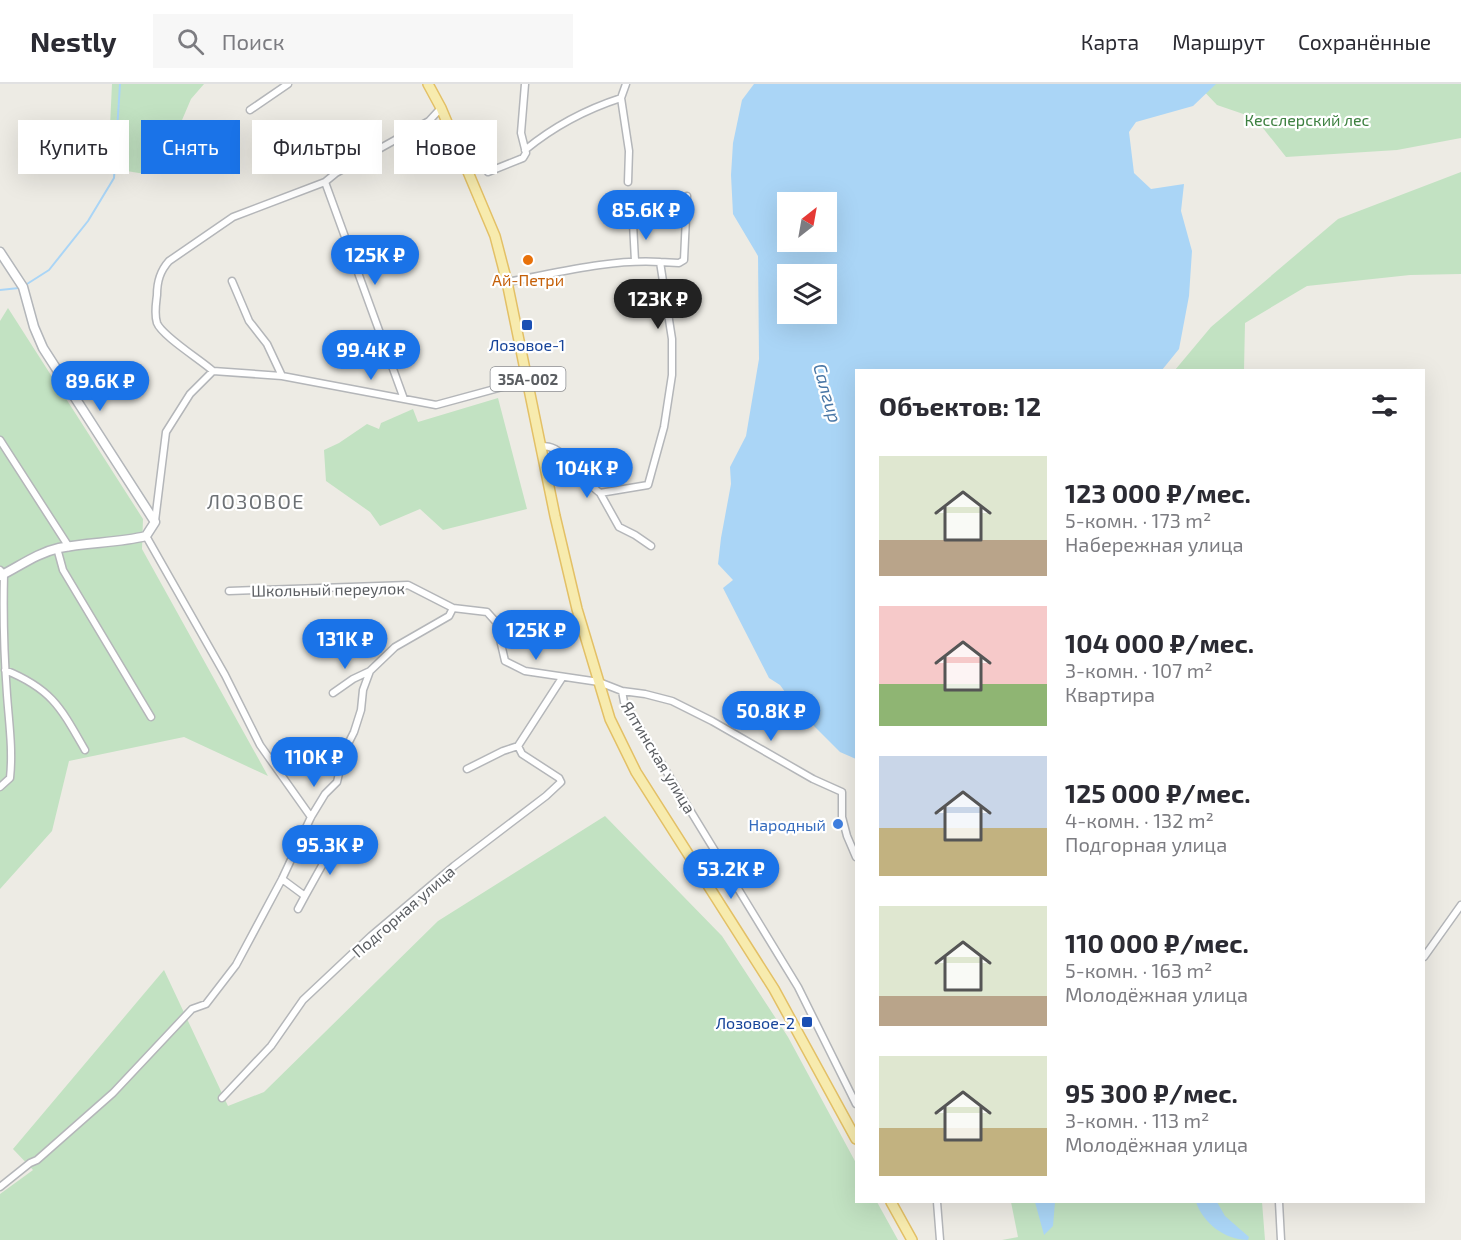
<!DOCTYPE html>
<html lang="ru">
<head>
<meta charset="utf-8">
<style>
  body { margin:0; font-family:"Exo 2",sans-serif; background:#f7f7f7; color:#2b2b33; height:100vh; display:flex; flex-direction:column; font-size:22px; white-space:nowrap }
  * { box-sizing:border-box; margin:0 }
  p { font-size:20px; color:#7c7c81 }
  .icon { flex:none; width:33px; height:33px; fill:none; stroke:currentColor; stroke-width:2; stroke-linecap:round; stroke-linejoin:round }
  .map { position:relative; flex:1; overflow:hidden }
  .drawer { position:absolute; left:855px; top:285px; width:570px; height:834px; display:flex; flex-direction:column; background:#fff; border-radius:0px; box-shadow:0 6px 24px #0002 }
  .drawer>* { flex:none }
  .top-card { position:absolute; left:18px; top:36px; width:570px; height:54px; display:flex; gap:12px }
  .needle { width:39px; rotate:31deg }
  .buttons { position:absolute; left:777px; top:108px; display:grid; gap:12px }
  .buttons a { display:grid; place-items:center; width:60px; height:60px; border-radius:0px; background:#fff; box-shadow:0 6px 24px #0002; font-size:30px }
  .price { position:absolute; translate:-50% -51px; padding:0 14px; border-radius:21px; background:#1a73e8; color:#fff; font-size:20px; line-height:39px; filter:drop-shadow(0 2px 3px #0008) }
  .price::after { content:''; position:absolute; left:50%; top:36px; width:18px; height:14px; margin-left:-9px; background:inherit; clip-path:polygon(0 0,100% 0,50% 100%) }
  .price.current { background:#222; color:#fff }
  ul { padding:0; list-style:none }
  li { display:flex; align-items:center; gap:18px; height:150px; padding:0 24px }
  li span { display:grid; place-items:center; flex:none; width:168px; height:120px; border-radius:0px; color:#555 }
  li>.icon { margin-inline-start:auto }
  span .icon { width:72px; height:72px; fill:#fffc; stroke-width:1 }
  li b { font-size:26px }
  h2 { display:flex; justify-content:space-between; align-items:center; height:72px; padding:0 24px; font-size:26px }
  .tag { padding:0 21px; border-radius:0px; background:#fff; box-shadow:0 6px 24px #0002; font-size:21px; line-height:54px }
  .tag.current { background:#1a73e8; color:#fff }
  header { display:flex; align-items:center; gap:36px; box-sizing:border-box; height:84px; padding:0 30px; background:#fff; border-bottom:2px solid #e1e1e2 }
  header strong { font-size:28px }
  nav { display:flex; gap:33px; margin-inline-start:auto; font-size:21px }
  .search { width:420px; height:54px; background:#f7f7f7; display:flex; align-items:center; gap:15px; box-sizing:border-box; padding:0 21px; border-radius:0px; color:#7c7c81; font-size:22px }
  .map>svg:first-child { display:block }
  .green { fill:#c2e2c2 }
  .water { fill:#aad5f6; fill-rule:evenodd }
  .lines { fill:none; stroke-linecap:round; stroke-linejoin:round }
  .stream { stroke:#aad5f6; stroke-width:2 }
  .minor-casing { stroke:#b4b6b9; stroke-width:9 }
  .secondary-casing { stroke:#b3b6ba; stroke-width:11 }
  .primary-casing { stroke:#e3c066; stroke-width:12 }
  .minor { stroke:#fff; stroke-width:6 }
  .secondary { stroke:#fff; stroke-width:8 }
  .primary { stroke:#f7ebae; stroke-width:9 }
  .food-dot { fill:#e8710a; stroke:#fff; stroke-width:2 }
  .transit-dot { fill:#1a4fb4; stroke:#fff; stroke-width:2 }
  .shop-dot { fill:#3f7fe0; stroke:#fff; stroke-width:2 }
  .labels { text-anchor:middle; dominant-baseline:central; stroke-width:4.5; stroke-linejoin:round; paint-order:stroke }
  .shield { fill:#fff; stroke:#8d8f92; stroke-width:1.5 }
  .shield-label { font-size:15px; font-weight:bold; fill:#5c5f63 }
  .park-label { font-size:16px; fill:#3d8040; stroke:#fff }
  .food-label { font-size:16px; fill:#c56008; stroke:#fff }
  .transit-label { font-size:16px; fill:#164399; stroke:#fff }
  .street-label { font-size:16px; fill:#5c5f63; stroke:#fff }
  .shop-label { font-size:16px; fill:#366cbe; stroke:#fff; text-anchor:end }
  .water-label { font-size:18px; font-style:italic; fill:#4977a6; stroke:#fff }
  .quarter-label { font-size:20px; letter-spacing:1.5px; fill:#6d7175; stroke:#fff }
</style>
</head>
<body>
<header>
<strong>Nestly</strong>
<div class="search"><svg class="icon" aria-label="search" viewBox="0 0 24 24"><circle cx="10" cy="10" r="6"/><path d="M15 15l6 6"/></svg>Поиск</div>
<nav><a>Карта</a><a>Маршрут</a><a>Сохранённые</a></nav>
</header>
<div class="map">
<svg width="1461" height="1156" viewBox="0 0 1461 1156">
  <rect width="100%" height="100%" fill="#edebe4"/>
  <path class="green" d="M112,0H204L191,15L165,76L145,90L108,84Z
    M1197,0H1461V54L1397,66L1286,73L1255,34L1217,21Z
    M1461,88V190L1410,191L1307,202L1245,239L1244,286H1175L1211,243L1338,135Z
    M8,224L143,435L142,465L268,692L184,653L69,677L52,747L0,805V237Z
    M498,314L527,425L443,446L420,425L380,442L370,428L326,397L324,366L339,359L367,340L379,345L381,339L413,325L418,338Z
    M605,732L722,852L788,953L856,1079V1118H877L898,1156H0V1110L33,1086L13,1065L164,886L228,1022L264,1008L438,837Z
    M1011,1118H1262L1265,1156H1002L1018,1153Z"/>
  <path class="water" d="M754,0H1216L1193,22L1136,38L1129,48L1134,89L1151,105L1184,100L1181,127L1192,167L1189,212L1179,265L1162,286H856V675L840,668L798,626L780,601L769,594L723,504L733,496L718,480L721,454L731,400L730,383L746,352L759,275L758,172L733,130L731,91L733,59L742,16ZM788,118H826V158H788ZM788,190H826V230H788Z
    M1035,1118H1055L1053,1142L1044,1151Z
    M1196,1118H1217L1225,1132L1249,1153L1248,1156C1225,1156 1203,1139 1196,1118Z"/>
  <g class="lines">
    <path class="stream" d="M27,200L49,186L88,137L114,94L120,0
      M0,206L19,204"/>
    <g class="minor-casing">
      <path id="minor" d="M626,0L621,14L629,67L628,98
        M250,26L288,0
        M525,66C553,43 587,25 621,14
        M488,88L523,74L526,69L521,49L525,0
        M325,98L404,315
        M633,139L635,177
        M232,197L249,237L267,260L282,292
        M507,198C557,189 609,175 660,178
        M213,287C201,276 162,252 157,239C154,230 156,220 157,211C157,197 160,187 169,177L233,133L325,98L336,89L429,37L441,24
        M0,356L69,463
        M541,362C545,362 551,363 555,365C574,375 583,397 600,409L648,401L664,343L672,291V255L660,178L679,179L684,176L687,112
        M600,409L619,443L635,451L651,462
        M155,437L166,348L190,310L213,287L282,292L436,321L528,296
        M146,452L225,591L260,661L311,733
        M57,464L63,486L151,633
        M0,486L4,490C3,530 4,570 7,611C9,639 13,666 10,694L0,703
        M229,507L408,501L453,524L487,528L496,538L505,577L525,587L599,598L622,607L645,610L672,617L712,637L813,695L842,708V733L847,752L856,773
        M5,586C52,605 61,624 85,666
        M622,607L624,618L798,903L856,1020
        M333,609L353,595L370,587
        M467,685L503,667L518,662L562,594
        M282,795L305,812L298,825
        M305,812L334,760
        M1424,873L1461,821
        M222,1014L271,962L303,916L371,852L454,782L546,712L561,698L559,694L522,670L518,662
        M0,1103L30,1079L37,1076L113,1009L192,925L206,920L236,881L282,795L311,733L325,710L337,698L344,668L354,648L361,626L363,606L370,587L395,563L449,532L453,524
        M937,1118L940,1156
        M1279,1118L1281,1156"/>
    </g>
    <g class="secondary-casing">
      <path id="secondary" d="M0,168L23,203L34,243L43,264L155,438L146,452C118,459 88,458 59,464C37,469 20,482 0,492"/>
    </g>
    <g class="primary-casing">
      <path id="primary" d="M428,0L441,24L495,152L507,198L555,432L577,525L610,635L636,688L774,905L856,1055
        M891,1118L912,1156"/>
    </g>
    <use href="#minor" class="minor"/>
    <use href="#secondary" class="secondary"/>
    <use href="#primary" class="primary"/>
  </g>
  <circle class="food-dot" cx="528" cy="176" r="6"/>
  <g class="transit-dot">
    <rect x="521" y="235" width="12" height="12" rx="3"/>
    <rect x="801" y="932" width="12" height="12" rx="3"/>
  </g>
  <circle class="shop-dot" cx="838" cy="740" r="6"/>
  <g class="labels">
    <rect class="shield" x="490.5" y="283" width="75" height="24" rx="4.5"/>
    <g class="shield-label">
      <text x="528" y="295">35А-002</text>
    </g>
    <g class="park-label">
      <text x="1307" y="35">Кесслерский лес</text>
    </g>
    <g class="food-label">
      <text x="528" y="195">Ай-Петри</text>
    </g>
    <g class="transit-label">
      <text x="527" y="260">Лозовое-1</text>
      <text x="795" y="938" text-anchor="end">Лозовое-2</text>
    </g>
    <g class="street-label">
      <text transform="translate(328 505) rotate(-1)">Школьный переулок</text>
      <text transform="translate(659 673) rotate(59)">Ялтинская улица</text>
      <text transform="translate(403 827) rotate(-41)">Подгорная улица</text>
    </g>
    <g class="shop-label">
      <text x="826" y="740">Народный</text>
    </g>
    <g class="water-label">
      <text transform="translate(828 309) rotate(74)">Салгир</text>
    </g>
    <g class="quarter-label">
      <text x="256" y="417">ЛОЗОВОЕ</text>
    </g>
  </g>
</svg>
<div class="buttons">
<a><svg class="needle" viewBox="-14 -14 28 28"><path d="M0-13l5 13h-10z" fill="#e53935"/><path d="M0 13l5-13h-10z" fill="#7c7c81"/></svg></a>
<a><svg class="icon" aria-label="layers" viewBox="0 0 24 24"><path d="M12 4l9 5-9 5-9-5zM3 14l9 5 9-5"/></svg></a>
</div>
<b class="price" style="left:646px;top:157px">85.6K ₽</b>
<b class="price" style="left:375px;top:202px">125K ₽</b>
<b class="price current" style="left:658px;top:246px">123K ₽</b>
<b class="price" style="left:371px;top:297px">99.4K ₽</b>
<b class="price" style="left:100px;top:328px">89.6K ₽</b>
<b class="price" style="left:587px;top:415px">104K ₽</b>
<b class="price" style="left:536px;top:577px">125K ₽</b>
<b class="price" style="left:345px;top:586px">131K ₽</b>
<b class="price" style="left:771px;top:658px">50.8K ₽</b>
<b class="price" style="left:314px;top:704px">110K ₽</b>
<b class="price" style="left:330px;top:792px">95.3K ₽</b>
<b class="price" style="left:731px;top:816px">53.2K ₽</b>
<div class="top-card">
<a class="tag">Купить</a>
<a class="tag current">Снять</a>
<a class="tag">Фильтры</a>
<a class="tag">Новое</a>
</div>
<section class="drawer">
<h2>Объектов: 12<svg class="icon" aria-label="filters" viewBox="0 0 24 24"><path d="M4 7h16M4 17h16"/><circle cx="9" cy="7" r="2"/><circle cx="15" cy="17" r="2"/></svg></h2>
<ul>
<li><span style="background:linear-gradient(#dfe7d0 70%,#b9a48a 0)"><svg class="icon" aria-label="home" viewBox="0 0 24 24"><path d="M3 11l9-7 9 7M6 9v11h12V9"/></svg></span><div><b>123 000 ₽/мес.</b><p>5-комн. · 173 m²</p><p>Набережная улица</p></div></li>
<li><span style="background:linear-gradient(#f6c9c9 65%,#8fb573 0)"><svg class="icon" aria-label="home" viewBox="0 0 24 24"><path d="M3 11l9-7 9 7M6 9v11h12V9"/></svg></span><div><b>104 000 ₽/мес.</b><p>3-комн. · 107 m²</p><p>Квартира</p></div></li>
<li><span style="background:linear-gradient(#c9d6e8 60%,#c2b280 0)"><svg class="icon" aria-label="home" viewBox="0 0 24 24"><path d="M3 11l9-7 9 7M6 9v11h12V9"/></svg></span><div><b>125 000 ₽/мес.</b><p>4-комн. · 132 m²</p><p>Подгорная улица</p></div></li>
<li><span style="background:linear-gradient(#dfe7d0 75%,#b9a48a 0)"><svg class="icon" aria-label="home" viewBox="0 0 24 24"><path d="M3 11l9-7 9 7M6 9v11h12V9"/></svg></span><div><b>110 000 ₽/мес.</b><p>5-комн. · 163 m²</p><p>Молодёжная улица</p></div></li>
<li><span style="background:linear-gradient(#dfe7d0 60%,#c2b280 0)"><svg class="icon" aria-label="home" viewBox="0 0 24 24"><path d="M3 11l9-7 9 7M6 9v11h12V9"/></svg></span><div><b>95 300 ₽/мес.</b><p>3-комн. · 113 m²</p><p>Молодёжная улица</p></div></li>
</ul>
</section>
</div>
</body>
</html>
